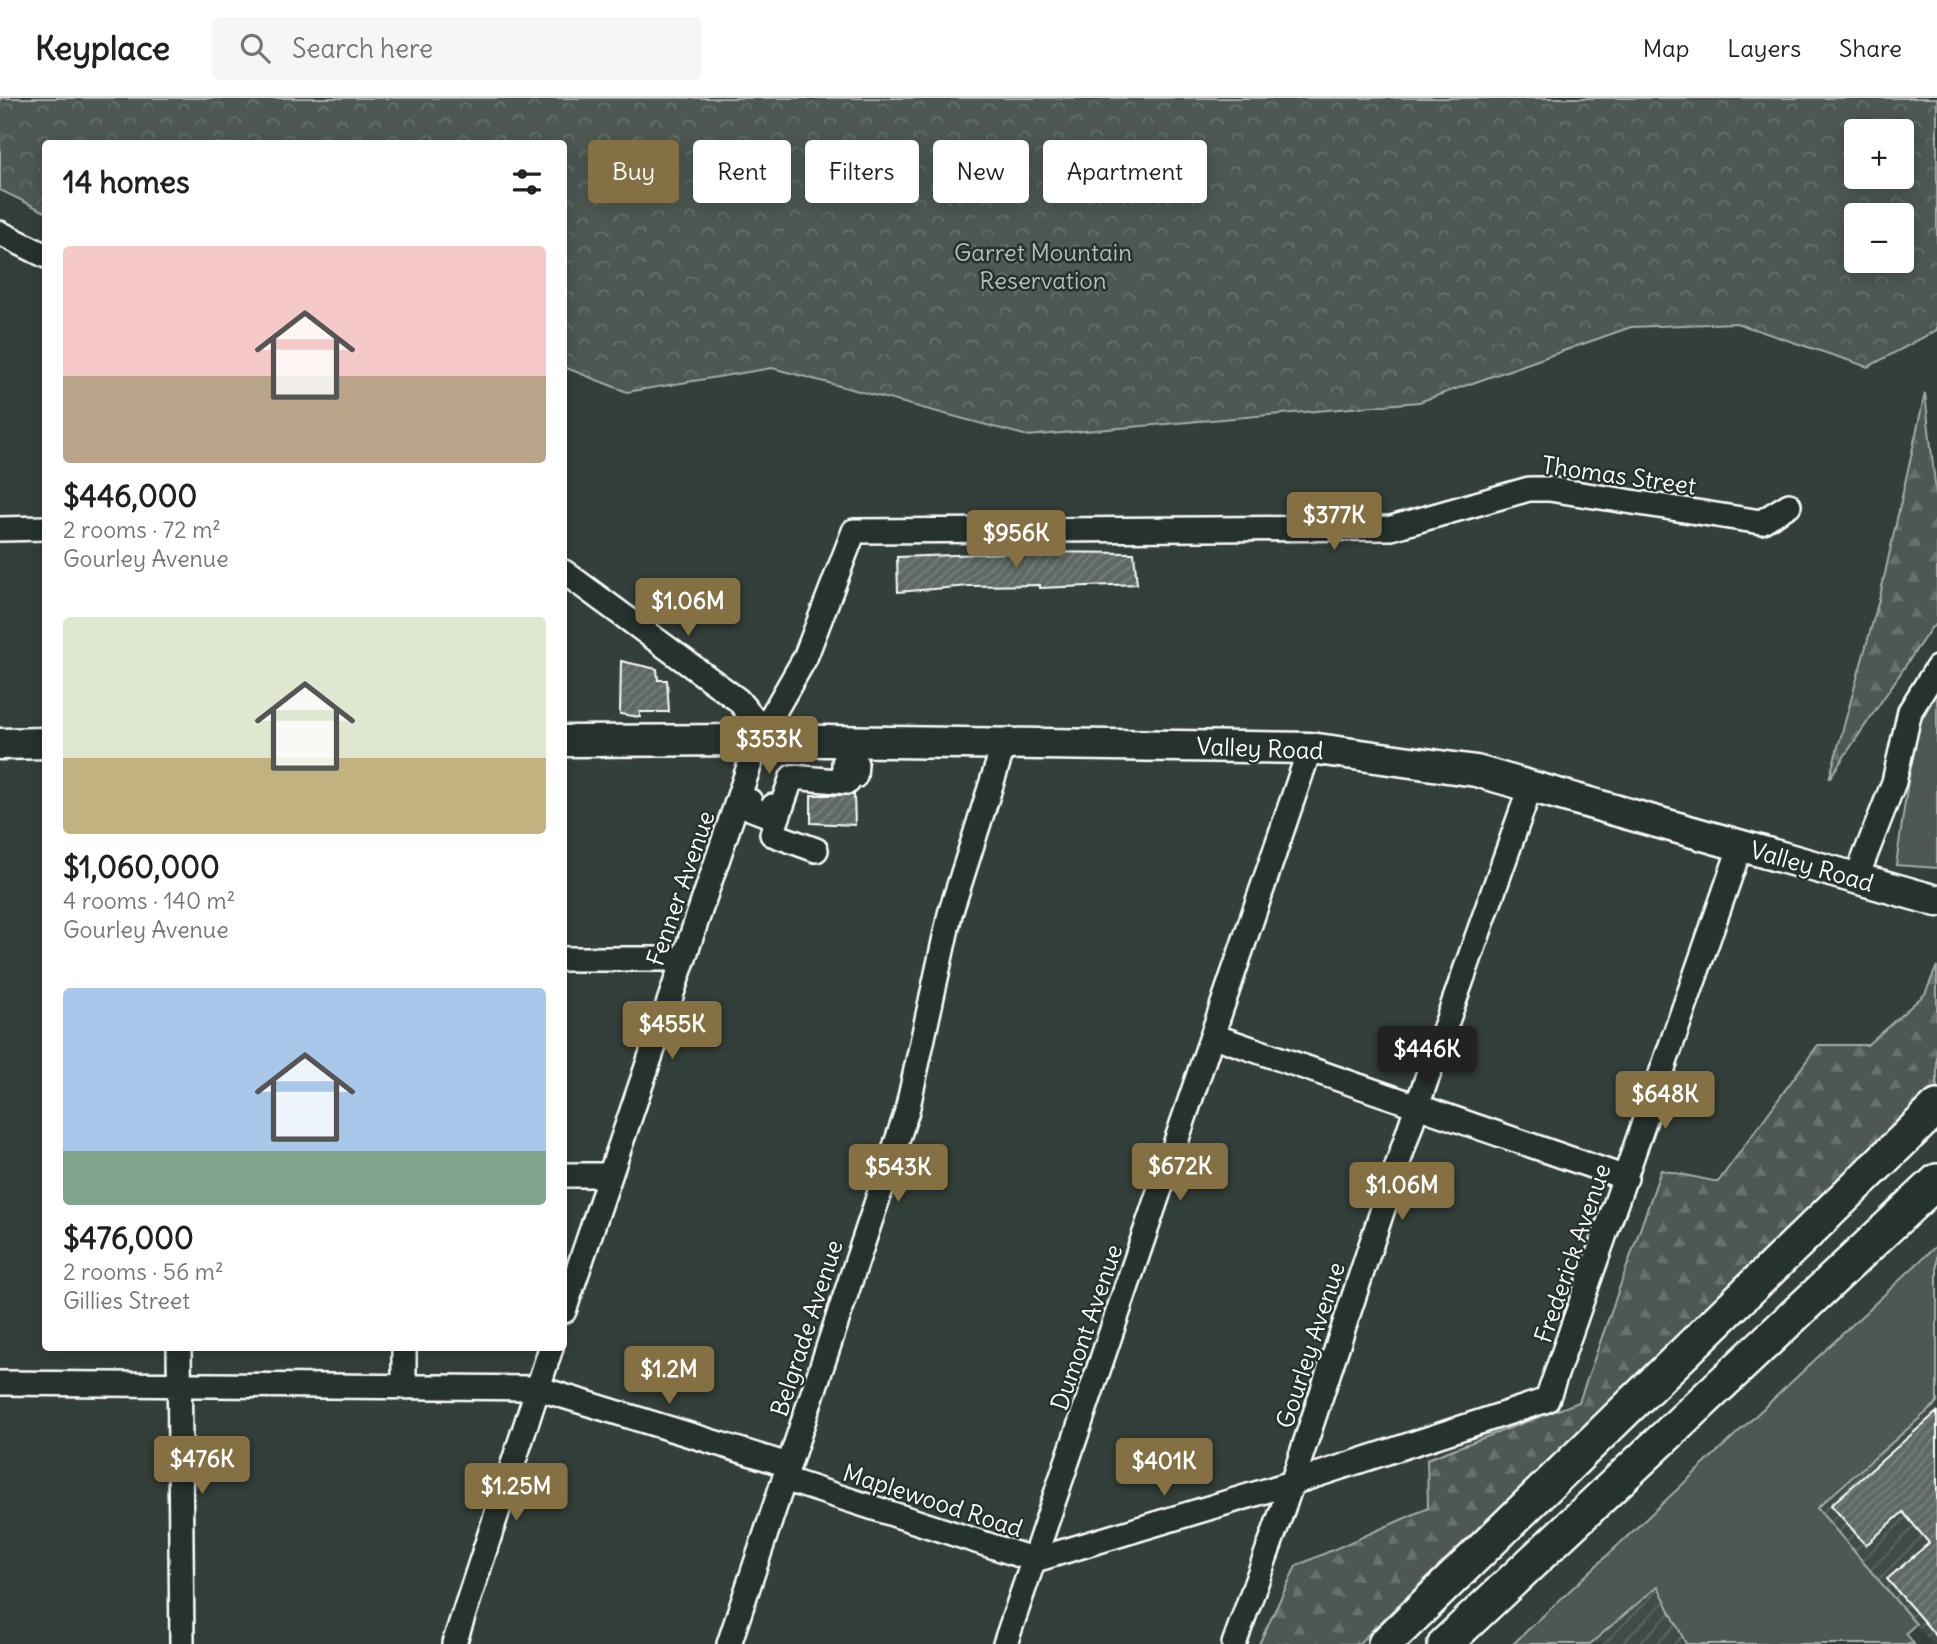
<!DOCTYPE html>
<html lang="en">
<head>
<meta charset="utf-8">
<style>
  body { margin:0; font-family:Delius,sans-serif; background:#f6f6f6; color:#202124; height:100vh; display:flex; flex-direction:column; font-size:26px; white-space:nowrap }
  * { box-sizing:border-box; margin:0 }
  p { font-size:23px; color:#757577 }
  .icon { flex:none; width:38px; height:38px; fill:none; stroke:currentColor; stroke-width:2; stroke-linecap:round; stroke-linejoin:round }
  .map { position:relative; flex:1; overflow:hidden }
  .drawer { position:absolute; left:42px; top:42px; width:525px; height:1211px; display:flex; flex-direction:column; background:#fff; border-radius:7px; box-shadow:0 4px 18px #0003 }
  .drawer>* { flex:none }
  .top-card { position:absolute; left:588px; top:42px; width:665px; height:63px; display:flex; gap:14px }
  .tools { position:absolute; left:1844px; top:21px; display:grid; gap:14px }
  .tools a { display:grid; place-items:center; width:70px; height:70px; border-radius:7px; background:#fff; box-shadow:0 4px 18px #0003; font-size:35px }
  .price { position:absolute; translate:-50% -60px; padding:0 16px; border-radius:7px; background:#847042; color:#fff; font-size:23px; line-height:46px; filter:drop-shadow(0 2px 4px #0008) }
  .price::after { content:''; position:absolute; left:50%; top:42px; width:21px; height:16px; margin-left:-10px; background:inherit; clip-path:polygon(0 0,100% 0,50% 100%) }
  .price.current { background:#222; color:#fff }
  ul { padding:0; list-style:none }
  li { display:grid; align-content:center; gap:14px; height:371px; padding:0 21px }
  li span { display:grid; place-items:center; height:217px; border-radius:7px; color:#555 }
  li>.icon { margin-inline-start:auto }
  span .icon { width:126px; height:126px; fill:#fffc; stroke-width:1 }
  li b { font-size:30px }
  h2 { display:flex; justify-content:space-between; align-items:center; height:84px; padding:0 21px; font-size:30px }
  .tag { padding:0 24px; border-radius:7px; background:#fff; box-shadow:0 4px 18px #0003; font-size:24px; line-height:63px }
  .tag.current { background:#847042; color:#fff }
  header { display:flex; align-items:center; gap:42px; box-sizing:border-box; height:98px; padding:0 35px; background:#fff; border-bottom:2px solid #e0e0e0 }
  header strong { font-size:33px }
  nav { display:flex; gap:38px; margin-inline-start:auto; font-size:24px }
  .search { width:490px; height:63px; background:#f6f6f6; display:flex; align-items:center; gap:18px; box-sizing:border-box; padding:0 24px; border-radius:7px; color:#757577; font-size:26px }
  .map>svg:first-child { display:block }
  .industrial { fill:url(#industrial-furrows) }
  .grass { fill:#4d5853; stroke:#a6aca9; stroke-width:2 }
  .forest { fill:url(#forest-firs); stroke:#a6aca9; stroke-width:2 }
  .park { fill:url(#park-crowns); stroke:#a6aca9; stroke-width:2; fill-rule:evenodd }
  .building { fill:url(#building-hatch); stroke:#fff; stroke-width:2 }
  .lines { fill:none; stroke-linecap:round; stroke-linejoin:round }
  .minor-casing { stroke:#fff; stroke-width:28 }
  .major-casing { stroke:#fff; stroke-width:35 }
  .highway-casing { stroke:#fff; stroke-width:38 }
  .minor { stroke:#26332d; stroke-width:23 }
  .major { stroke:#26332d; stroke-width:30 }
  .highway { stroke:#26332d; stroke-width:33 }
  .labels { text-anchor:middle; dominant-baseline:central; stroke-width:5; stroke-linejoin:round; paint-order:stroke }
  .park-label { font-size:24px; fill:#b8bcba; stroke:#26332d }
  .street-label { font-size:24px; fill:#fff; stroke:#26332d }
</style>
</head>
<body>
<header>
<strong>Keyplace</strong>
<div class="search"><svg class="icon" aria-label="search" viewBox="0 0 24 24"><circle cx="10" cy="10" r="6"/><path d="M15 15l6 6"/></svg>Search here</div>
<nav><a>Map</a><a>Layers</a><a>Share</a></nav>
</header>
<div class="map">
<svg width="1937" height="1546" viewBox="0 0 1937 1546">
  <defs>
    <pattern id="industrial-furrows" width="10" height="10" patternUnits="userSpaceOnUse" patternTransform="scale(1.75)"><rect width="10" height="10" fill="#404c47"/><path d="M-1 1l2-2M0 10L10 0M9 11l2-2" fill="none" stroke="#5d6763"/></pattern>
    <pattern id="forest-firs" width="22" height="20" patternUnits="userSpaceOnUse" patternTransform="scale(1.75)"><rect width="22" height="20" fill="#4d5853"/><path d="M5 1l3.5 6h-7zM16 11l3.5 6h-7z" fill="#68716d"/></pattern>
    <pattern id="park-crowns" width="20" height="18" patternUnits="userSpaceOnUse" patternTransform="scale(1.75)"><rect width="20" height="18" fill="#4d5853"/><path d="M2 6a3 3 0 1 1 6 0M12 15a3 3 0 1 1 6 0" fill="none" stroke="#68716d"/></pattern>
    <pattern id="building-hatch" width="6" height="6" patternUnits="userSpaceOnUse" patternTransform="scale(1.75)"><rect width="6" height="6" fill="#5f6964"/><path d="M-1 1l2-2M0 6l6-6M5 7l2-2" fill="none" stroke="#77807b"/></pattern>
  </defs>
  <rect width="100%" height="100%" fill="#333f3a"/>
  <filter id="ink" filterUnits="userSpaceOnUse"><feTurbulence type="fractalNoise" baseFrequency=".0143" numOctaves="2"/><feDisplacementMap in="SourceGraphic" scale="14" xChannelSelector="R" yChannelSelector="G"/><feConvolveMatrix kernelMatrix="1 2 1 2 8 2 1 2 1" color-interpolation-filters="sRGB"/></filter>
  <g filter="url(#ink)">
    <path class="industrial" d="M1937,1305V1546H1932L1817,1410Z
      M1659,1488L1686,1546H1590Z"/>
    <path class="grass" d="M1937,594V770L1896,767L1915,634Z
      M1937,1147V1305L1817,1410L1916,1526L1906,1535L1914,1546H1686L1658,1488L1590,1546H1513Z"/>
    <path class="forest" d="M1925,295L1937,404V526L1931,530L1829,681L1880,498Z
      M1937,868V997L1845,1077L1358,1546H1259L1296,1468L1428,1410L1427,1361L1579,1304L1661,1072L1718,1084L1818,947H1867L1925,896Z"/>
    <path class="park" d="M0,0H1937V232L1868,269L1736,225L1631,229L1419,304L1028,338L772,270L627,294L564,269V46H46L45,114L0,92ZM1857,33H1902V79H1857ZM1857,117H1902V163H1857Z"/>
    <path class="building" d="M1037,454L1134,455L1137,486L1040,490V487L969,488L898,494L897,459Z
      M621,563L657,571L658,582H667L669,614H640V619L620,616Z
      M811,697H854L855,727L811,725Z
      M1937,1314V1539L1887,1481L1929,1445L1903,1414L1866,1447L1831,1407Z"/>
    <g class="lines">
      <g class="minor-casing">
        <path id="minor" d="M0,135L46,158
          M0,431L46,430
          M564,474L738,602L753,620L758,642
          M739,699L750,703L752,711L765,716L773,708
          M816,752L772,736L792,679L848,684V680L855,678L856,666L849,661L844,665V676L848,680
          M1856,781L1894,684L1910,613L1937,570
          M564,861H684
          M1214,938L1626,1080
          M564,1077H610
          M564,1213L758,642L805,560L854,433L1391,430L1529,391H1549L1761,424L1789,407
          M179,1250L182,1546
          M404,1250V1288
          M0,1285L537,1290L788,1367
          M784,1381L1035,1462L1292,1385L1547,1302L1741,747
          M454,1546L551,1250
          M729,1546L907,1013L950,816L1004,646
          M1005,1546L1310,650
          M1234,1546L1292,1385L1417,1008L1531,687"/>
      </g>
      <g class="major-casing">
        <path id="major" d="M564,643L758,642L1310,650L1476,673L1937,803
          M0,646L46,645"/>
      </g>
      <g class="highway-casing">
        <path id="highway" d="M1385,1546L1937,1009
          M1445,1546L1937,1083"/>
      </g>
      <use href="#minor" class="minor"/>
      <use href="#major" class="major"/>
      <use href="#highway" class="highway"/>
    </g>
  </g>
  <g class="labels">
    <g class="park-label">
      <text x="1043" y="154">Garret Mountain<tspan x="1043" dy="28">Reservation</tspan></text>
    </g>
    <g class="street-label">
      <text transform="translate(1619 377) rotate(8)">Thomas Street</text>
      <text transform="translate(1260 650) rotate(2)">Valley Road</text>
      <text transform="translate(1812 768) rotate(16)">Valley Road</text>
      <text transform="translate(680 790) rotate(-71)">Fenner Avenue</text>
      <text transform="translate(1572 1155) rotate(-71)">Frederick Avenue</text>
      <text transform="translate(1086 1229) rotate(-71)">Dumont Avenue</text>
      <text transform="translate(806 1230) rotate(-72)">Belgrade Avenue</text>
      <text transform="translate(1310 1247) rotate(-72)">Gourley Avenue</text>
      <text transform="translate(933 1402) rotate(18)">Maplewood Road</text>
    </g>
  </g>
</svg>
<div class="tools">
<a>+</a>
<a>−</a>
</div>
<b class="price" style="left:1334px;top:454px">$377K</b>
<b class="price" style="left:1016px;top:472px">$956K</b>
<b class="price" style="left:688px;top:540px">$1.06M</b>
<b class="price" style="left:769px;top:678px">$353K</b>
<b class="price" style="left:672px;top:963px">$455K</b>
<b class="price current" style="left:1427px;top:988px">$446K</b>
<b class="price" style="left:1665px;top:1033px">$648K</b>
<b class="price" style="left:1180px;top:1105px">$672K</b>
<b class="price" style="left:898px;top:1106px">$543K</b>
<b class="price" style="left:1402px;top:1124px">$1.06M</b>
<b class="price" style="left:669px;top:1308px">$1.2M</b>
<b class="price" style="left:202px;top:1398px">$476K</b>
<b class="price" style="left:1164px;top:1400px">$401K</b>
<b class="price" style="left:516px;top:1425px">$1.25M</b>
<div class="top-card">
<a class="tag current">Buy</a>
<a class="tag">Rent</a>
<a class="tag">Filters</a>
<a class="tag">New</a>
<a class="tag">Apartment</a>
</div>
<section class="drawer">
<h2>14 homes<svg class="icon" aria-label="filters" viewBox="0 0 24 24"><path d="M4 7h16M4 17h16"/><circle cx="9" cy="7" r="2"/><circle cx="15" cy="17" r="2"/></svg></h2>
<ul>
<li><span style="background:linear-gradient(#f6c9c9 60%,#b9a48a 0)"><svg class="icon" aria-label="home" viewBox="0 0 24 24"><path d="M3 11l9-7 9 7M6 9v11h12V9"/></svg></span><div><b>$446,000</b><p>2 rooms · 72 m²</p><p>Gourley Avenue</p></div></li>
<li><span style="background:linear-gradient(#dfe7d0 65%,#c2b280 0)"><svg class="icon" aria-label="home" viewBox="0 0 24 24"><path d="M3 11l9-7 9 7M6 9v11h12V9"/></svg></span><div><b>$1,060,000</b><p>4 rooms · 140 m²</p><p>Gourley Avenue</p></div></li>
<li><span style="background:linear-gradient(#a9c7e8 75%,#7fa58c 0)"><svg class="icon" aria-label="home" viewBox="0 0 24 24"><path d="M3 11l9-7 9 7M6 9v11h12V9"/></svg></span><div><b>$476,000</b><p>2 rooms · 56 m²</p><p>Gillies Street</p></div></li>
</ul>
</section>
</div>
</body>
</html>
